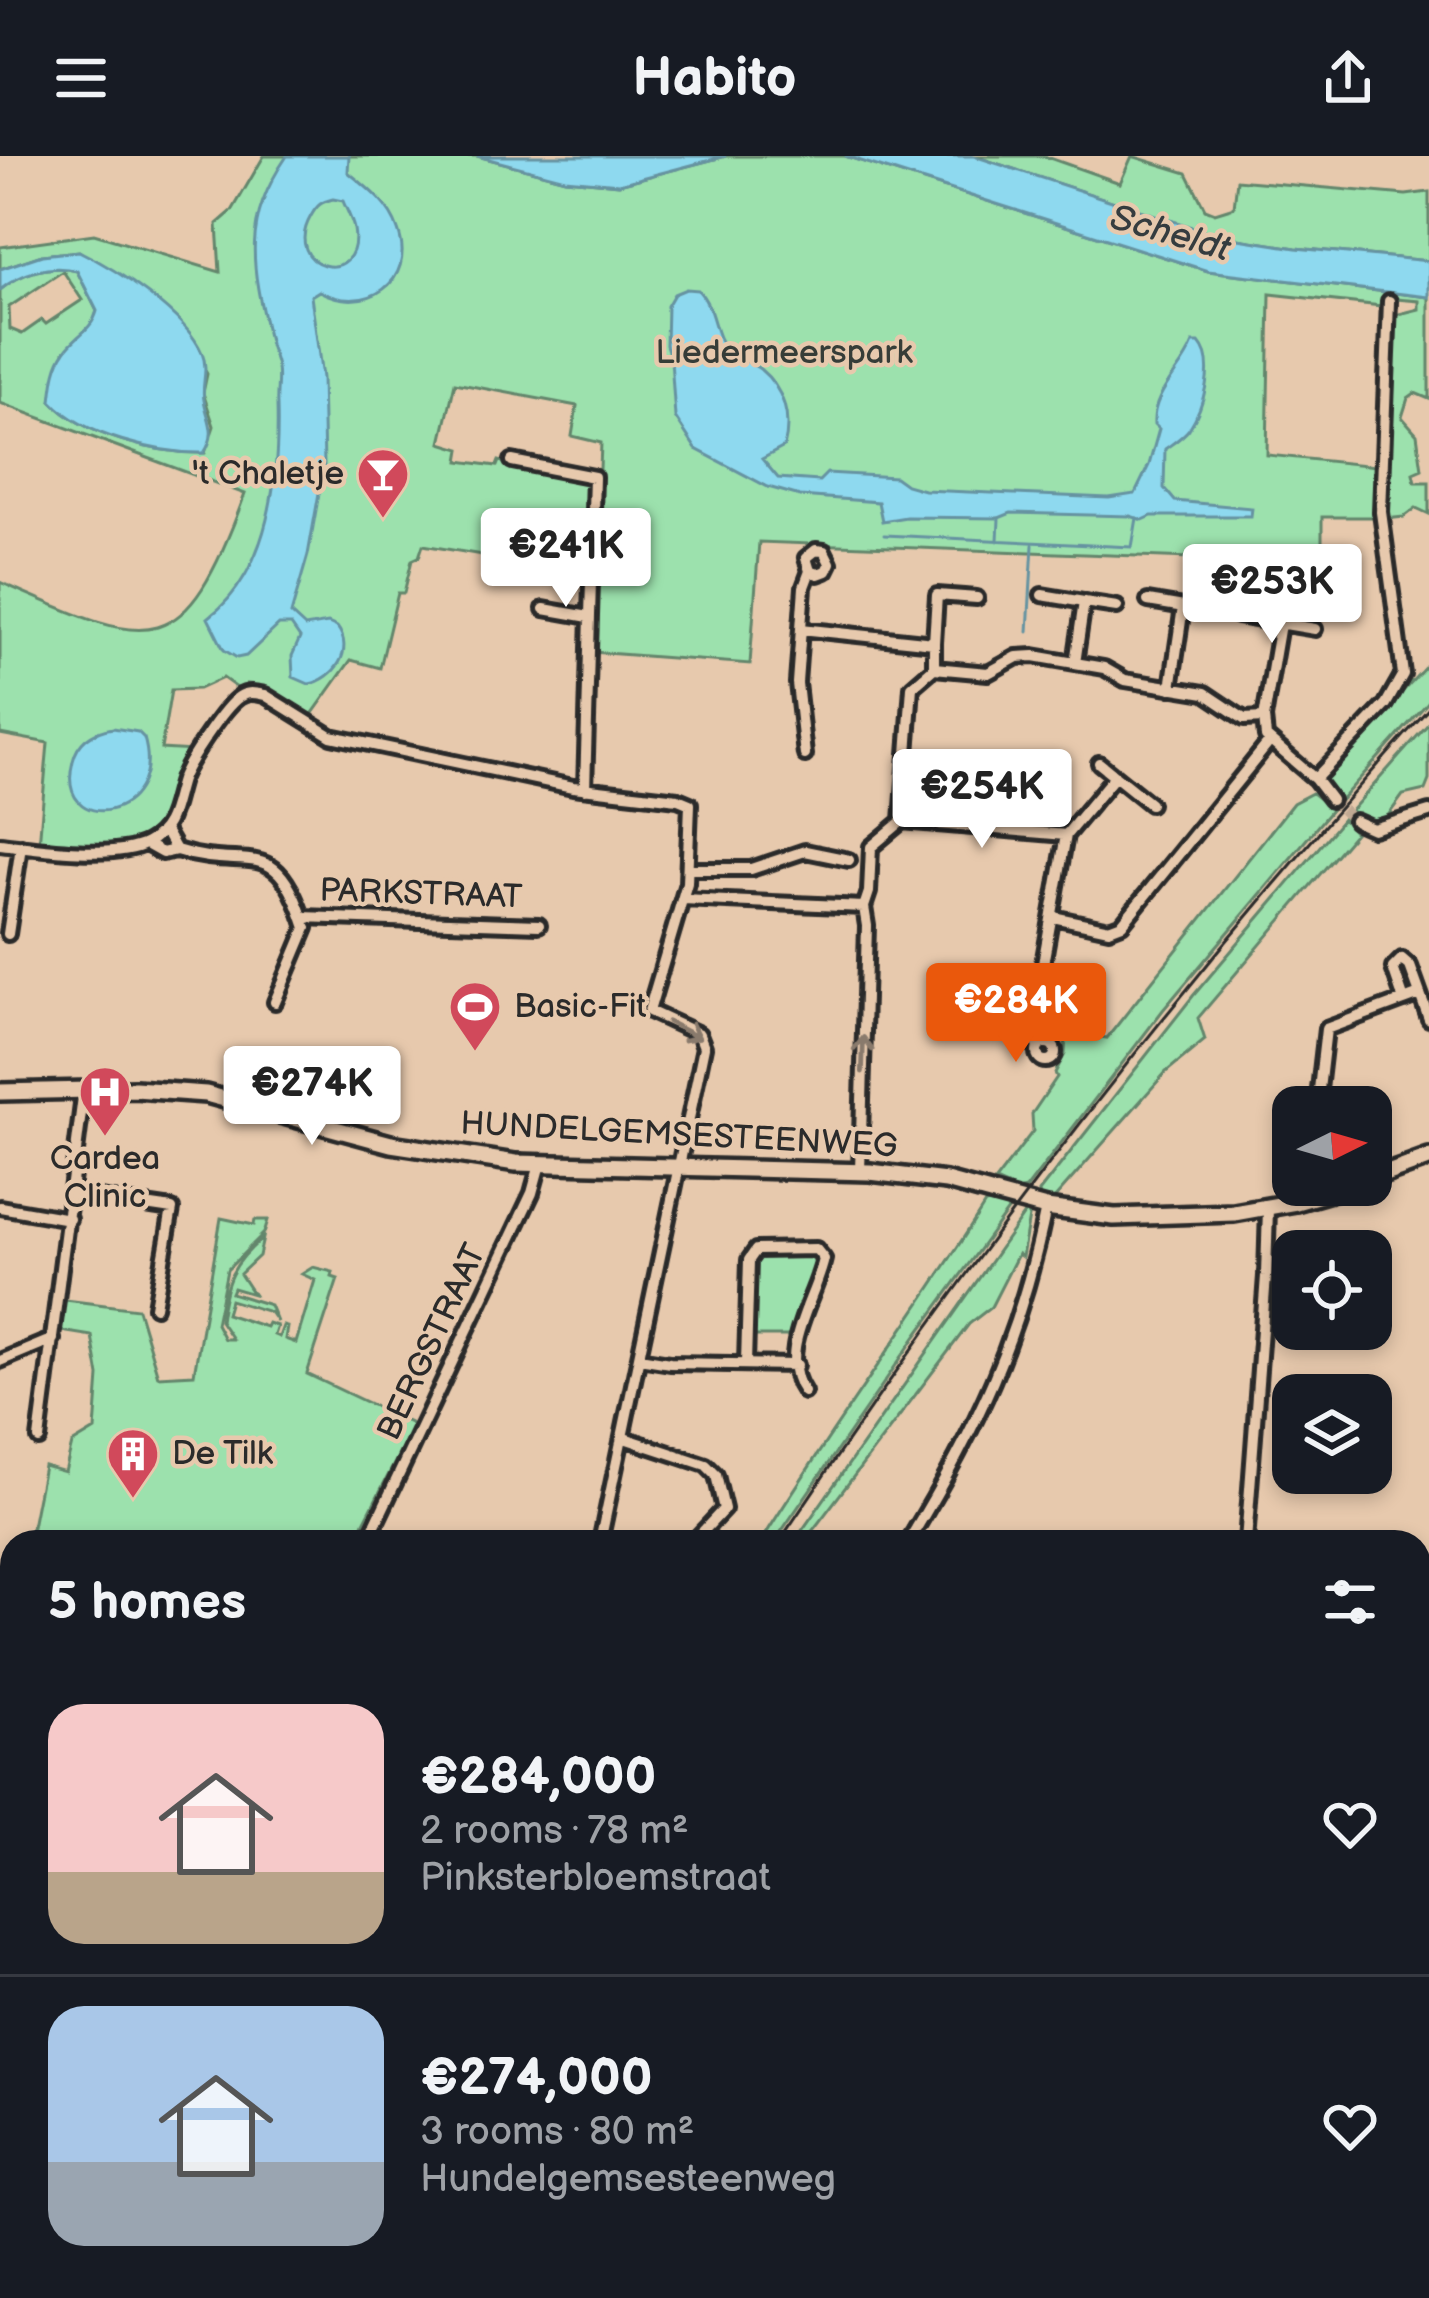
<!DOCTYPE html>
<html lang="en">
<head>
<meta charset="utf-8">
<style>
  body { margin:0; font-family:"Balsamiq Sans",sans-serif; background:#242831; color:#f1f3f6; height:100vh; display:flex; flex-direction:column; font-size:45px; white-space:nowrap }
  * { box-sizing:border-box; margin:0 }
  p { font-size:39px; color:#9ea1a6 }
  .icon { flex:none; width:66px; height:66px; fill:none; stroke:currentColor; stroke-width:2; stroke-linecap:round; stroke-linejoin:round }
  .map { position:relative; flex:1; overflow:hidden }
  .details { position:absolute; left:0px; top:1374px; width:1431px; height:768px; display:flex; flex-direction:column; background:#171b24; border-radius:36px 36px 0 0; box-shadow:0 6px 18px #0003 }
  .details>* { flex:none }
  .needle { width:78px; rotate:85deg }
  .fabs { position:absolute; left:1272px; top:930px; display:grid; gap:24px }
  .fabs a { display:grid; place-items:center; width:120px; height:120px; border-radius:24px; background:#171b24; box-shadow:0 6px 18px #0003; font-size:60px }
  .price { position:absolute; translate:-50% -102px; padding:0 27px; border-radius:12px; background:#fff; color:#222; font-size:39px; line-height:78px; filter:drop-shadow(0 3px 6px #0008) }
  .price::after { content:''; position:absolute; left:50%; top:72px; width:36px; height:27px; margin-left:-18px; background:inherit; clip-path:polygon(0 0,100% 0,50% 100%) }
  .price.selected { background:#ea580c; color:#fff }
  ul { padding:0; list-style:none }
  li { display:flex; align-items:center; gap:36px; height:300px; padding:0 48px }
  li+li { border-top:3px solid #363941 }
  li span { display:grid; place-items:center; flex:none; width:336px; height:240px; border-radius:36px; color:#555 }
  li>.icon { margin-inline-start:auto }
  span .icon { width:144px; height:144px; fill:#fffc; stroke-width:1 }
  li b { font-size:51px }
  h2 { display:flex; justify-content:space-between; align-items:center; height:144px; padding:0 48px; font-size:51px }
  header { display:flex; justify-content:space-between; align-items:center; height:156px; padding:0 48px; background:#171b24; font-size:54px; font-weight:600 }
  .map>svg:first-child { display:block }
  .green { fill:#9ce1ad; stroke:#64866c; stroke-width:3; fill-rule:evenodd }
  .water { fill:#8ed9ef; stroke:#6693a1; stroke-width:3; fill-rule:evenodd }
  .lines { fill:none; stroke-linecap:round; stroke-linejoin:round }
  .stream { stroke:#6693a1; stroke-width:3 }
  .minor-tunnel { stroke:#c1a993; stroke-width:10; stroke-dasharray:10 5; stroke-linecap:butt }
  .minor-casing { stroke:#2b2b2b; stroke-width:20 }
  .tertiary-casing { stroke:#2b2b2b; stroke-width:22 }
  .secondary-casing { stroke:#2b2b2b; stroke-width:24 }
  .minor { stroke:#e7c9ad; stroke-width:10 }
  .tertiary { stroke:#e7c9ad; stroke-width:14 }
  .secondary { stroke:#e7c9ad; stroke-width:15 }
  .rail { stroke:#2b2b2b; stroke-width:3 }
  .oneway { stroke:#897a6c }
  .labels { text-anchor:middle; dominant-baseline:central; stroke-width:9; stroke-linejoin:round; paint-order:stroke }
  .park-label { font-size:33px; fill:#363d38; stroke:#e7c9ad }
  .poi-label { font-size:33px; fill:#2b2b2b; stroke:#e7c9ad; text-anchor:start }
  .street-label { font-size:33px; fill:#2b2b2b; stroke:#e7c9ad }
  .water-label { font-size:36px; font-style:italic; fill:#353c3f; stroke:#e7c9ad }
</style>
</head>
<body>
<header><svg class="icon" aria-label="menu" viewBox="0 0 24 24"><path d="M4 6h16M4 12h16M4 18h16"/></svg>Habito<svg class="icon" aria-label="share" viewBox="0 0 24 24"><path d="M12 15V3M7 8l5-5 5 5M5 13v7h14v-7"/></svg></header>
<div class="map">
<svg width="1429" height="2142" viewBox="0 0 1429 2142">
  <rect width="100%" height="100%" fill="#e7c9ad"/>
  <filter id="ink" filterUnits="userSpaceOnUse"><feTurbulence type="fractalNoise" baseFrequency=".00833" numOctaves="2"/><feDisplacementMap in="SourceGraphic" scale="24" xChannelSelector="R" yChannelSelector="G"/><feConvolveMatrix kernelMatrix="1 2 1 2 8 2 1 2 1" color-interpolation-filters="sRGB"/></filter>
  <g filter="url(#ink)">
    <path class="green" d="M264,0H477L565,23L619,28L726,0H845L1208,115L1429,141V243L1415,237L1408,242L1402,261L1417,278L1422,313L1413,317L1415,326H1429V358L1416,352L1404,361L1385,363L1391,165L1395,159L1419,153V145L1384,142L1382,150L1270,138L1267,299L1377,310V361H1322V407L759,386L750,508L593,496L601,287L572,280L577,250L455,227L441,287L461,293L459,305L497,310L499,305L588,325L587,417L423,389L419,401L412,404L404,437H398L380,512L351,504L308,564C289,549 271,529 247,528L248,532L241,535L223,522L199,533L171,534L161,593L195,595L155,679L122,692L39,689L48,587L0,578V426C150,492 182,511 245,338L0,247V134C21,117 50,107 77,115L97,155L94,166L64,196L51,245C83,280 158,298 205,297L214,270L203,237L207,218L178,164L79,95L42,99L0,113V91L94,78L220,116L217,68L232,55ZM63,115L82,144L46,168L42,164L22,178L10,173L9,151Z
      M974,0H1044L1120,27L1132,0L1187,17L1205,53L1215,57L1234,51L1237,24L1406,39L1429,36V105L1296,92L1218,80Z
      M1429,507V545L1338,647L1319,626Z
      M1429,567V624L1425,634L1403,639L1387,661L1361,666L1349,657Z
      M1312,637L1332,653L1163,854L1026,1033L1018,1035L995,1025L1033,975L1032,958L1057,921L1055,917L1065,898L1066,875L1107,882L1293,647Z
      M1343,663L1355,677L1198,862L1205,884L1166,916L1053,1044L1040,1041L1039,1036L1193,840Z
      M995,1045L1012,1049L916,1180L774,1386H761C832,1271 913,1163 985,1048Z
      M1027,1054L1030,1055L1022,1101L1018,1098L991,1151L969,1168L804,1386H794Z
      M221,1062L254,1069L255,1064H268L264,1077L227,1114L216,1168L224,1183H232L220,1165C225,1126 232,1107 263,1082L259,1100L240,1118L253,1138L233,1132L231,1137L270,1149L277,1166L270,1156L230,1144L226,1158L266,1171L268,1167L277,1170L274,1179L279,1181L283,1170L287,1171L285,1183L296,1187L315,1124L302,1118L313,1111L333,1116L332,1121L338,1123L307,1218L414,1269L354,1386H29L44,1310L65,1316L72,1288L95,1274L99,1220L92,1180L61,1175L65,1144L138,1153L158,1220L194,1218Z
      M763,1096H808L818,1112L795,1161L792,1180H753L755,1104Z"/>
    <path class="water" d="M287,0H349L348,16C368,32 390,49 398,74C417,126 366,160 319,135L311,140L322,222L324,309L308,399L291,458L305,471L328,467L337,471C355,494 335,523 309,528L293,521L292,500L300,482L291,469H279L246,500L237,502L224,494L208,462C270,415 279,320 277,249C276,237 279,223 277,212C276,203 271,194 269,185C252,111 241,67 287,0ZM333,43L343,45C347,55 352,64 354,73C364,133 280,114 311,60C317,49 321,46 333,43Z
      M477,0H726L619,28L565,23Z
      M845,0H974L1219,80L1296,92L1429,105V141L1208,115Z
      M79,95C116,113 186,158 202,197C209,214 201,228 204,244C208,266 218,276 204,297C158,298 83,280 51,245C53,228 54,210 65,195C75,180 92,174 97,155L77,115C50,107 21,117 0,134V113L42,99Z
      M686,133L698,134C716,153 712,178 727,194C736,203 750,205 760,213C784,233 792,261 784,291L762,303L778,322L819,325L827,317L895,321L906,329L924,334L1109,342L1135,338L1149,309L1159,273L1154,268C1152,236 1182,216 1193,187H1199C1217,207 1203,252 1189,273C1183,281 1173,287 1165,293L1164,332L1175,345L1252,352L1251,360H1152L1143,364L1130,360L1011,357L999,362L906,361L882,365L878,346L800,340L768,331L696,293L675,261L671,204L666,189L667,150L674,138Z
      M113,572L138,576L144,582C168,665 53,683 73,605C78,584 93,575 113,572Z"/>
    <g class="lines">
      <path class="stream" d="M884,379L1132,391L1137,362
        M998,385L999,362
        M1028,476L1033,389"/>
      <path class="minor-tunnel" d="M1331,644L1355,665"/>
      <g class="minor-casing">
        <path id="minor" d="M512,305L594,321L585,633
          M1042,439L1084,446L1075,507
          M1148,445L1214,456
          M1084,446L1117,451
          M544,453L589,461
          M1237,460L1315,473
          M801,473L934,487V512
          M934,487L937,439L977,442
          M1171,532L1183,451
          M1264,562L1280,468
          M805,599L797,527L804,431L810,415L806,402L816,394L824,395L830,407L826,415L818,418L810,415
          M1099,607L1115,620
          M1315,623L1386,548L1403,518L1381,356L1389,145
          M902,665L912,531L934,512L988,517L1017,501L1034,500L1104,512L1125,524L1205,537L1244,563L1264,562L1266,581L1315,623L1331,644
          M902,665L1066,679
          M1355,665L1373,673L1429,656
          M1066,679L1115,620L1150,648
          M0,688C37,692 115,704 147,687C173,673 173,649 181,624C187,607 224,551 239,541C248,535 255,537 265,539L331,580L573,631L678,643L690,648L687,727L649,855L699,878L704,891L600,1386
          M146,688L162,697L176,694L164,673
          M176,694C251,718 275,674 306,772L275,846
          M690,713H751L805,695L849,704
          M683,743L864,751L869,736L871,691L902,665
          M302,761L539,769
          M1053,761L1109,773L1122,768L1270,585
          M8,778L21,690
          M1404,844L1393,812L1402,803L1410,810L1429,863
          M1037 896a9 9 0 1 1 18 0a9 9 0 1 1-18 0Z
          M1039,891L1030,881L1066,679
          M1317,951L1326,873L1420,838
          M860,1015L867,770L864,751
          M72,1038L172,1053L155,1151
          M0,1051L69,1063
          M639,1202L670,1207L797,1209
          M0,1205L53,1183
          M746,1207L749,1104L756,1094L816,1093L824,1103C815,1144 776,1196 804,1236
          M624,1282L706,1309L716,1319L724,1353L693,1386
          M39,1283L84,933
          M367,1386L532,1037L540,1008
          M908,1386C976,1274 1020,1182 1046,1052
          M1246,1386L1266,1120L1268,1052
          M1419,1721L1429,1709
          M0,1810L12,1813
          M1419,1882L1429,1877
          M5,1930L12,1981
          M1419,2035L1429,2043
          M30,2130L32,2142
          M423,2130L426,2142
          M793,2130L809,2142
          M347,2142L355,2130
          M434,2142L466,2130
          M1240,2142L1254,2130
          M1258,2142L1273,2130"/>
      </g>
      <g class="tertiary-casing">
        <path id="tertiary" d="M0,1931L12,1929
          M1056,2130L1064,2142
          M1005,2142L1020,2130"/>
      </g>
      <g class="secondary-casing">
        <path id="secondary" d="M0,936L135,933L206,938L391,988L516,1007L870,1016L946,1025L1046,1052L1114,1061L1234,1057L1296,1046L1355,1029
          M1371,1023L1429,1002"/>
      </g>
      <use href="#minor" class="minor"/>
      <use href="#tertiary" class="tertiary"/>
      <use href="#secondary" class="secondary"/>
      <path class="rail" d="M779,1386C975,1092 1192,813 1429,552
        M314,2142L322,2130"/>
    </g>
    <defs><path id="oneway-shaft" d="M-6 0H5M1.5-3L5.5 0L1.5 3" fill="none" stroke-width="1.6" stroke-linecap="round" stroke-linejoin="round" transform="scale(3)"/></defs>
    <g class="oneway">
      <use href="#oneway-shaft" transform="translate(684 874) rotate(27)"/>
      <use href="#oneway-shaft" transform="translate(863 898) rotate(-88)"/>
    </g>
  </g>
  <defs>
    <g id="bar-pin" transform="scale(2.7)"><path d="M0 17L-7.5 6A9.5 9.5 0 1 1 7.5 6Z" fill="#d1495b" stroke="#e7c9ad"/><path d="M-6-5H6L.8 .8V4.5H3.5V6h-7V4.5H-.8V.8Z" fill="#fff"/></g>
    <g id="stadium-pin" transform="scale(2.7)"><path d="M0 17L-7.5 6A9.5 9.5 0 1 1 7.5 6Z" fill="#d1495b" stroke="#e7c9ad"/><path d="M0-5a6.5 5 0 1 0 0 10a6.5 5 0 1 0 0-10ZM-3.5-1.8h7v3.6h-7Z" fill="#fff"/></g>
    <g id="hospital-pin" transform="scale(2.7)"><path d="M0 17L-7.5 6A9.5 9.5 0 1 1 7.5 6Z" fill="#d1495b" stroke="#e7c9ad"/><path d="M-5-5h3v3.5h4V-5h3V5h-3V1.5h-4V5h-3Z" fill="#fff"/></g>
    <g id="building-pin" transform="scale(2.7)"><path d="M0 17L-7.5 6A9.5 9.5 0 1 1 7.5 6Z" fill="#d1495b" stroke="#e7c9ad"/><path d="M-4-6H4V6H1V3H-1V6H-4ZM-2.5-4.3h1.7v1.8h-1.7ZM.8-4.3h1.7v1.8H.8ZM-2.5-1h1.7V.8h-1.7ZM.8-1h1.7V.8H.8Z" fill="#fff"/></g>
  </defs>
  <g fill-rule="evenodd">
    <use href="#bar-pin" x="383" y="318"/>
    <use href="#stadium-pin" x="475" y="851"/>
    <use href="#hospital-pin" x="105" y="936"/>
    <use href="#building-pin" x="133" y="1298"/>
  </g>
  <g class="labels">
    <g class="park-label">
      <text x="784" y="197">Liedermeerspark</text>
    </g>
    <g class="poi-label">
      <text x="344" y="318" text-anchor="end">'t Chaletje</text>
      <text x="514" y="851">Basic-Fit</text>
      <text x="105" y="1003" text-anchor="middle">Cardea<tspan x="105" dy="38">Clinic</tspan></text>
      <text x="172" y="1298">De Tilk</text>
    </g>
    <g class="street-label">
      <text transform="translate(421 738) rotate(2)">PARKSTRAAT</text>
      <text transform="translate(679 979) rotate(3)">HUNDELGEMSESTEENWEG</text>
      <text transform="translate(432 1186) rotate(-65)">BERGSTRAAT</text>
    </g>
    <g class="water-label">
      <text transform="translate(1170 78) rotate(16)">Scheldt</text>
    </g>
  </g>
</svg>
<div class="fabs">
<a><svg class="needle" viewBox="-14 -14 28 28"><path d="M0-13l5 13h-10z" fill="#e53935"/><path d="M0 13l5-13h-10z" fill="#9ea1a6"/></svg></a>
<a><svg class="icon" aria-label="locate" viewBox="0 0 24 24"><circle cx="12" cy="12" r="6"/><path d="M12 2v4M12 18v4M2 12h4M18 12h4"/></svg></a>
<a><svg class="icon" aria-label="layers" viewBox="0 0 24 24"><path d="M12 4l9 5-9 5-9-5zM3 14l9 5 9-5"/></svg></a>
</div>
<b class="price" style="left:566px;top:454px">€241K</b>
<b class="price" style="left:1272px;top:490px">€253K</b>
<b class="price" style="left:982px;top:695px">€254K</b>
<b class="price selected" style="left:1016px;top:909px">€284K</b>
<b class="price" style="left:312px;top:992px">€274K</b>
<section class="details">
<h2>5 homes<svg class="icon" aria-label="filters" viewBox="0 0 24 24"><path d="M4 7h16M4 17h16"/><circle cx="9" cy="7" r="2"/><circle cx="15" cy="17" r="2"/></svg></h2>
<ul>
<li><span style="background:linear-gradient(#f6c9c9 70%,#b9a48a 0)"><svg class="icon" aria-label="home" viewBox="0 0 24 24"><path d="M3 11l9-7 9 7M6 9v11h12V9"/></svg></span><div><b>€284,000</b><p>2 rooms · 78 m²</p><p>Pinksterbloemstraat</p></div><svg class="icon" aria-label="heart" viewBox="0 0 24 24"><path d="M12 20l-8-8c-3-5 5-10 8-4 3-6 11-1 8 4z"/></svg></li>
<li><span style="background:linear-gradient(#a9c7e8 65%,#9aa5b1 0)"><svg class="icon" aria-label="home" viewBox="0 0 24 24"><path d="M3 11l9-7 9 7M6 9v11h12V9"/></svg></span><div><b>€274,000</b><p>3 rooms · 80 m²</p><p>Hundelgemsesteenweg</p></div><svg class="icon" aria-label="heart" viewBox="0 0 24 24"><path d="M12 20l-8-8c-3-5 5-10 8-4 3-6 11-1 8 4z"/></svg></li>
</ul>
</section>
</div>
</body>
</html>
